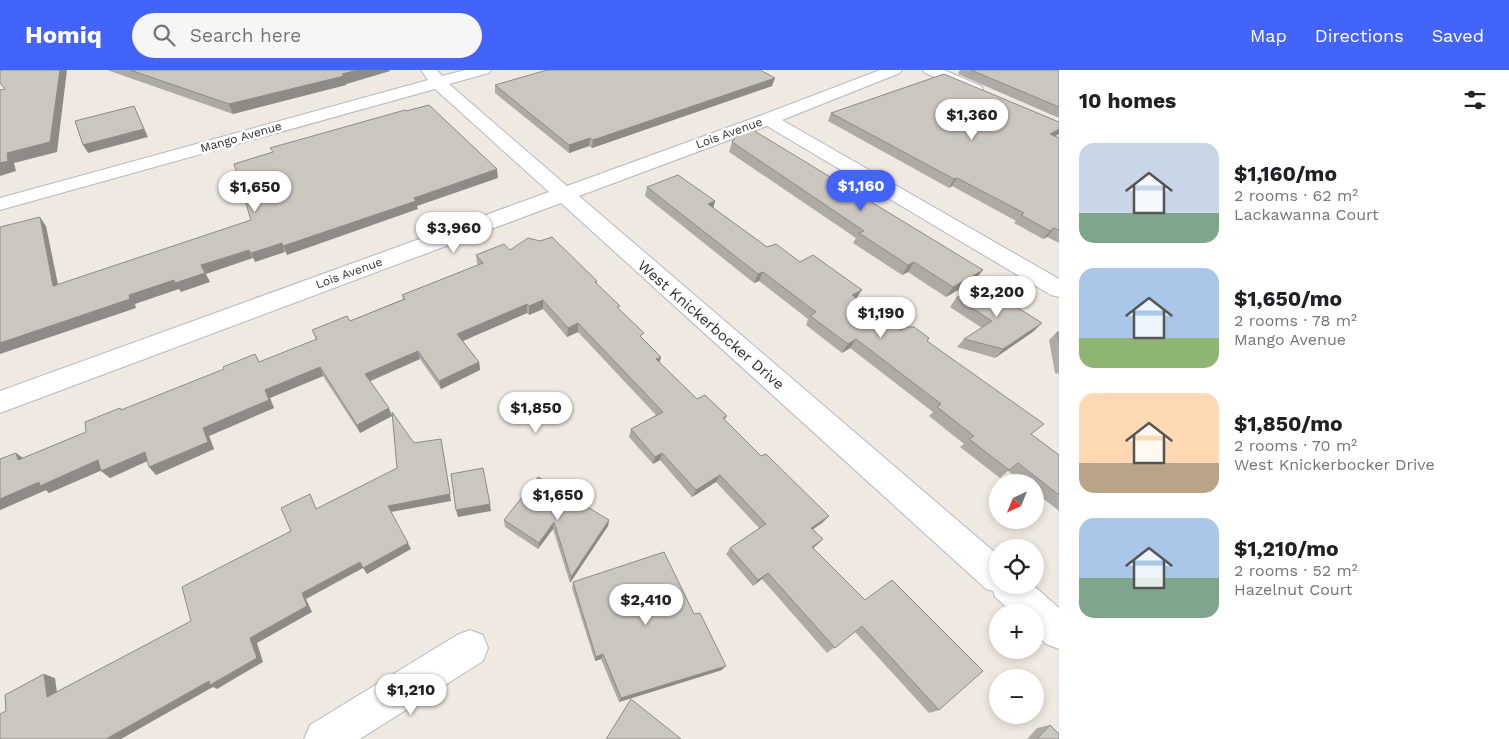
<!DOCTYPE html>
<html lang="en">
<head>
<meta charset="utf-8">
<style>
  body { margin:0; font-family:"Work Sans",sans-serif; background:#f6f6f6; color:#202124; height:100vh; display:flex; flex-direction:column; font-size:19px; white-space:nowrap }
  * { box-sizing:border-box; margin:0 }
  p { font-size:16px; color:#757577 }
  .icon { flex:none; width:28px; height:28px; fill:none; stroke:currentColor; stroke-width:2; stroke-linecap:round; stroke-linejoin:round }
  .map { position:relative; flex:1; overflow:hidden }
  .sheet { display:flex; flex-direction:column; background:#fff; width:450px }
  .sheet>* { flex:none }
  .needle { width:32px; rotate:223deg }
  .buttons { position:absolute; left:989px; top:404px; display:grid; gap:10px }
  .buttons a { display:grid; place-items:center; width:55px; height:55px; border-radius:50%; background:#fff; box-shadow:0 2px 8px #0003; font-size:25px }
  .price { position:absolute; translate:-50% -42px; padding:0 11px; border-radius:18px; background:#fff; color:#222; font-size:16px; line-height:32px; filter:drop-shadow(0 1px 2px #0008) }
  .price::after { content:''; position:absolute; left:50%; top:30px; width:15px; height:11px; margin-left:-8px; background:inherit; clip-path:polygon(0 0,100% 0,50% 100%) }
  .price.active { background:#4264fb; color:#fff }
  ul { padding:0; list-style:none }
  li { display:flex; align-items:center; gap:15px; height:125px; padding:0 20px }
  li span { display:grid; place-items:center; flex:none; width:140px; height:100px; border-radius:15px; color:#555 }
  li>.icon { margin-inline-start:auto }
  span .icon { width:60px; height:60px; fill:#fffc; stroke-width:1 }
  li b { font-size:21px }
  h2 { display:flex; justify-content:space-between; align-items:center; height:60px; padding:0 20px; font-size:21px }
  header { display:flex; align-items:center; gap:30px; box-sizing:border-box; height:70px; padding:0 25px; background:#4264fb; color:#fff }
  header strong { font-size:24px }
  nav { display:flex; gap:28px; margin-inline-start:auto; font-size:18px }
  .search { width:350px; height:45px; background:#f6f6f6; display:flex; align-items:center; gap:12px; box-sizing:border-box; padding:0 18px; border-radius:28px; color:#757577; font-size:19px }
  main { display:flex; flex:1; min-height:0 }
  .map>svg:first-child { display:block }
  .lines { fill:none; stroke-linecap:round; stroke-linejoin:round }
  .minor-casing { stroke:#b4b7c1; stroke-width:2 }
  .minor { fill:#fff; fill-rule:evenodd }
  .wall { fill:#afaba4 }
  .shaded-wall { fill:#8e8b86 }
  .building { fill:#cbc7bf; stroke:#8e8b86 }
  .labels { text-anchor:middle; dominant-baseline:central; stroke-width:5; stroke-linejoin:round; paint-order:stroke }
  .far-street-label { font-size:12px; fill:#2e2e2e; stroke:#fff }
  .street-label { font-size:15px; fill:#2e2e2e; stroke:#fff }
</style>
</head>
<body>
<header>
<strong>Homiq</strong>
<div class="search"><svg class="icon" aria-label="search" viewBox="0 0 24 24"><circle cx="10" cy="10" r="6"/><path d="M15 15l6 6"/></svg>Search here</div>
<nav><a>Map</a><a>Directions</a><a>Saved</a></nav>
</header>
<main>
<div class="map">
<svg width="1059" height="669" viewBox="0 0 1059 669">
  <rect width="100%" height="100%" fill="#efe9e1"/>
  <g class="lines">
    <g class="minor-casing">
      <path id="minor" d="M421,0H437L442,6L465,0H491L489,3L449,14L567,116L762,45L880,0H902L900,3L782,50L1059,209V227L1051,225L767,56L579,126L998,485V515H1033L1059,538V579L1046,574L1035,563V542H1012L995,527L993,521L986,519L561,133L0,343V321L549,122L435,19L0,140V128L428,10Z
        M923,0H944L981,16L983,19L981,22H969L925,3Z
        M470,560L483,565L488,578L483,591L360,669H304L310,655L457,565Z"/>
    </g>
    <use href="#minor" class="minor"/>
  </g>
  <path class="wall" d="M107,0H389L390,1L346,14V15L233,44Z
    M960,0H1059V48L958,4Z
    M495,15L772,16L592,78L589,76L569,83L495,23Z
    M831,43L1059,64L1056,66L1059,68V173L1047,167L1043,169L1014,153L1016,151L952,116L949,118L828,51Z
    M732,72L975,210L946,227L908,202L902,205L853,173L856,168L729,82Z
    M647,117L715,131L713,138L767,177L800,192L857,228L901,260L927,271L1031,364L1059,385V441L1035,422V412H1022L1008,401L1000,408L960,377L964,374L929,346L933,342L850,278L842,283L806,255L808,249L759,211L754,213L645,126Z
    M510,180L597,211V214L619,239L643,269L660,293L697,329L727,346L725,350L761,386L829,446L822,453L813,459L823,469L813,478L939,640L929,643L855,562L827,583L762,509L753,516L726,484L730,478L759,458L716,412L692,427L660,390L653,394L629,367L631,359L656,345L578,262L567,267L543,239L529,245L527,243L463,271L479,292L480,300L441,319L420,289L370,311L392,346L360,363L323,306L270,328L274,338L209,366L214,379L156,405L147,391L110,408L101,400L49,423L46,420L0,440V389L23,388L86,362L122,340L260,292L316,270L312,260L350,251L403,229L402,225L478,195L477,193L476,185Z
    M956,228L1034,261L995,288L957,277L964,269L982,258L950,237Z
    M1057,262H1059V304L1055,303L1049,270Z
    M504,450H609L608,456L570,513L553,459L538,479L505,457Z
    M573,512L694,544L722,600L619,632L601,589L595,591L572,518Z
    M1050,655L1059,669H1027L1037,658Z"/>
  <path class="shaded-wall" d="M60,0H67L57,82L14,93L16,101L0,106V93Z
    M357,0H389L390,1L346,14V15L233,44L229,34Z
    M775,8L772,16L592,78L593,70Z
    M134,36L148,67L88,83L83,75Z
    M1059,59V64L1044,72L1050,64Z
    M590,68L589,76L569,83V75Z
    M497,99L498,108L417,136L418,139L287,185L283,176L414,128Z
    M957,108L952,116L949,118L954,109Z
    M715,131L713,140L708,134Z
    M40,147L46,156L60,224L53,216Z
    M1054,158L1047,167L1043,169L1050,161Z
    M282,173L285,182L255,192L251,183Z
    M249,180L253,188L206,204L210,212L181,222L179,219L135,234L136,238L0,284V273L129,225L201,195Z
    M914,192L908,202L902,205L908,195Z
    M983,200L975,210L946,227L953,217Z
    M763,202L759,211L754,213L758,204Z
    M862,220L856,229L852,225Z
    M543,230V239L529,245V236Z
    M527,234V243L458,273L457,264Z
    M578,253V262L567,267L568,258Z
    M1042,253L1034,261L995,288L1003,279Z
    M856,269L850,278L842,283L848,274Z
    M418,281L420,289L368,312L365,304Z
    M661,287L659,295L656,289Z
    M479,292L480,300L441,319L439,311Z
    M320,297L323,306L270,328L274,338L209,366L214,379L156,405L149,397L203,358L265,320Z
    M389,338L392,346L360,363L357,355Z
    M441,369L451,431L391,442L388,436Z
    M145,382L152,389L110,408L101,401Z
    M16,383L26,390H18Z
    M662,383L660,390L653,394L655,387Z
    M98,390L107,398L49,423L46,420L0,440V429L39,412Z
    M720,405L716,412L692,427L696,420Z
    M490,434L491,441L458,447L456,440Z
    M829,446L822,453L806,464L811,458Z
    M609,450L608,456L570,513L571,507Z
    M554,452L553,459L538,479L539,473Z
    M823,469L817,475L806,483L812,477Z
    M408,473L411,479L367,504L363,498L306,529L312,542L257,573L263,592L217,619L213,617L121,669H106L209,611L250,568L302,523L360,492Z
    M768,503L762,509L753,516L758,510Z
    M603,584L601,589L595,591L596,587Z
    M726,596L722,600L619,632L621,628Z
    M44,604L55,608L58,630L47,627Z"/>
  <path class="building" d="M0,0H60L50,72L7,83L8,91L0,93V20L5,19L0,13Z
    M130,0H357L342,4L344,6L229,34Z
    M547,0H760L775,8L593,70L590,68L569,75L495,15Z
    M971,0H1059V37Z
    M944,4L1059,52V59L1050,64L1059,68V160L1054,158L1050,161L1021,145L1024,143L957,108L954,109L831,43Z
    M429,35L497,99L414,128L416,131L283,176L282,173L251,183L249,180L201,195L205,203L175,213L174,210L129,225L130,229L0,273V157L40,147L53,216L251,150L234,94L273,82L270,78L405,40L406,41Z
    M134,36L144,59L83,75L75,51Z
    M748,57L983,200L953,217L914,192L908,195L859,163L864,161L732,72L740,60Z
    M678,105L715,131L708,134L767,177L776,174L800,192L813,185L862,220L852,225L901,260L906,257H914L929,268L927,271L1044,354L1031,364L1059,385V425L1018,393L1009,400L969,369L974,366L937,337L941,334L856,269L848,274L810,246L816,242L763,202L758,204L647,117Z
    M552,167L597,211L595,212L620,236L617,237L644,263L640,266L661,287L656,289L697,329L705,325L727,346L723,348L761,386L766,384L829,446L811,458L823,469L812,477L865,530L892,510L983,601L939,640L862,556L835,578L768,503L758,510L730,478L766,454L720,405L696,420L662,383L655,387L631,359L663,342L578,253L568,258L543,230L529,236L527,234L457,264L479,292L439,311L418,281L365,304L389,338L357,355L320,297L265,320L269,330L203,358L208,372L149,397L145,382L101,401L98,390L40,416L39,412L0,429V389L16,383L18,390L86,362L85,352L120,338L121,340L224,299L223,297L255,284L259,292L317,269L312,260L347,246L350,251L405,229L402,225L483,193L476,185L504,174L510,180L528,168L540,171Z
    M980,214L1042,253L1003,279L964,269L992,251L956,228Z
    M1057,262H1059V272Z
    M392,342L414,373L441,369L450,424L388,436L408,473L363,498L360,492L302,523L307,536L250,568L257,588L210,615L209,611L106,669H0V644L6,641L5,625L44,604L47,627L191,551L182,517L291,461L281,438L310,424L316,439L397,398Z
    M483,398L490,434L456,440L451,404Z
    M538,407L609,450L571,507L554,452L539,473L504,450Z
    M664,482L694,544L700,543L726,596L621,628L603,584L596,587L573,512Z
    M631,629L681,669H606Z
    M1050,655L1059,664V669H1037Z"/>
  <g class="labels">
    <g class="far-street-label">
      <text transform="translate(729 63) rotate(-20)">Lois Avenue</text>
      <text transform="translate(241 67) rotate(-16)">Mango Avenue</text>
      <text transform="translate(349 203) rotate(-20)">Lois Avenue</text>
    </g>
    <g class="street-label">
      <text transform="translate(711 255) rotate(41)">West Knickerbocker Drive</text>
    </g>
  </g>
</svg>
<div class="buttons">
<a><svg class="needle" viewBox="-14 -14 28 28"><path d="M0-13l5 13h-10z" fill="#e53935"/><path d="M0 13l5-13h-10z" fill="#757577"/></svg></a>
<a><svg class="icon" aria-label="locate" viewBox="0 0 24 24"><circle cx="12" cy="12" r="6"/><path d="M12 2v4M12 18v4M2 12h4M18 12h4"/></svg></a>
<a>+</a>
<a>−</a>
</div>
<b class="price" style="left:972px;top:71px">$1,360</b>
<b class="price active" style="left:861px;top:142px">$1,160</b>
<b class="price" style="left:255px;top:143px">$1,650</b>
<b class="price" style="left:454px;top:184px">$3,960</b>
<b class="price" style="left:997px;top:248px">$2,200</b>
<b class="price" style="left:881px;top:269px">$1,190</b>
<b class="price" style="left:536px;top:364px">$1,850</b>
<b class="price" style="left:558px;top:451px">$1,650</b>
<b class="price" style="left:646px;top:556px">$2,410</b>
<b class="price" style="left:411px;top:646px">$1,210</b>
</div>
<section class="sheet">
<h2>10 homes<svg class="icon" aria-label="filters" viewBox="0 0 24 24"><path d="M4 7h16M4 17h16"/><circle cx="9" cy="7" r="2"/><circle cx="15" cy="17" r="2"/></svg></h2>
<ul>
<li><span style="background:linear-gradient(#c9d6e8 70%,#7fa58c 0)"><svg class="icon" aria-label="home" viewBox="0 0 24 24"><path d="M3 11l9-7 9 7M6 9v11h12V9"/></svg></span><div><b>$1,160/mo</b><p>2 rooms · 62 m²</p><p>Lackawanna Court</p></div></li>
<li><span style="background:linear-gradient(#a9c7e8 70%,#8fb573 0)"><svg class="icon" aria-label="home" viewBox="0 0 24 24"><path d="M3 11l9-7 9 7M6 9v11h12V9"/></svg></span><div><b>$1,650/mo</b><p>2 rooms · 78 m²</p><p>Mango Avenue</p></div></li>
<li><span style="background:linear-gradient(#ffd9b3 70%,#b9a48a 0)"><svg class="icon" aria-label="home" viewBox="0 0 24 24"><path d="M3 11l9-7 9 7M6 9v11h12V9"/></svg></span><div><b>$1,850/mo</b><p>2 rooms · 70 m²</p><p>West Knickerbocker Drive</p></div></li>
<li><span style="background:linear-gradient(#a9c7e8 60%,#7fa58c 0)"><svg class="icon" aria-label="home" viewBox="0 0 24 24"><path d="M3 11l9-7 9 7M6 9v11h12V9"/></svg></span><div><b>$1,210/mo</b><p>2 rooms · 52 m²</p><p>Hazelnut Court</p></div></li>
</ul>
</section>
</main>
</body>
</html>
